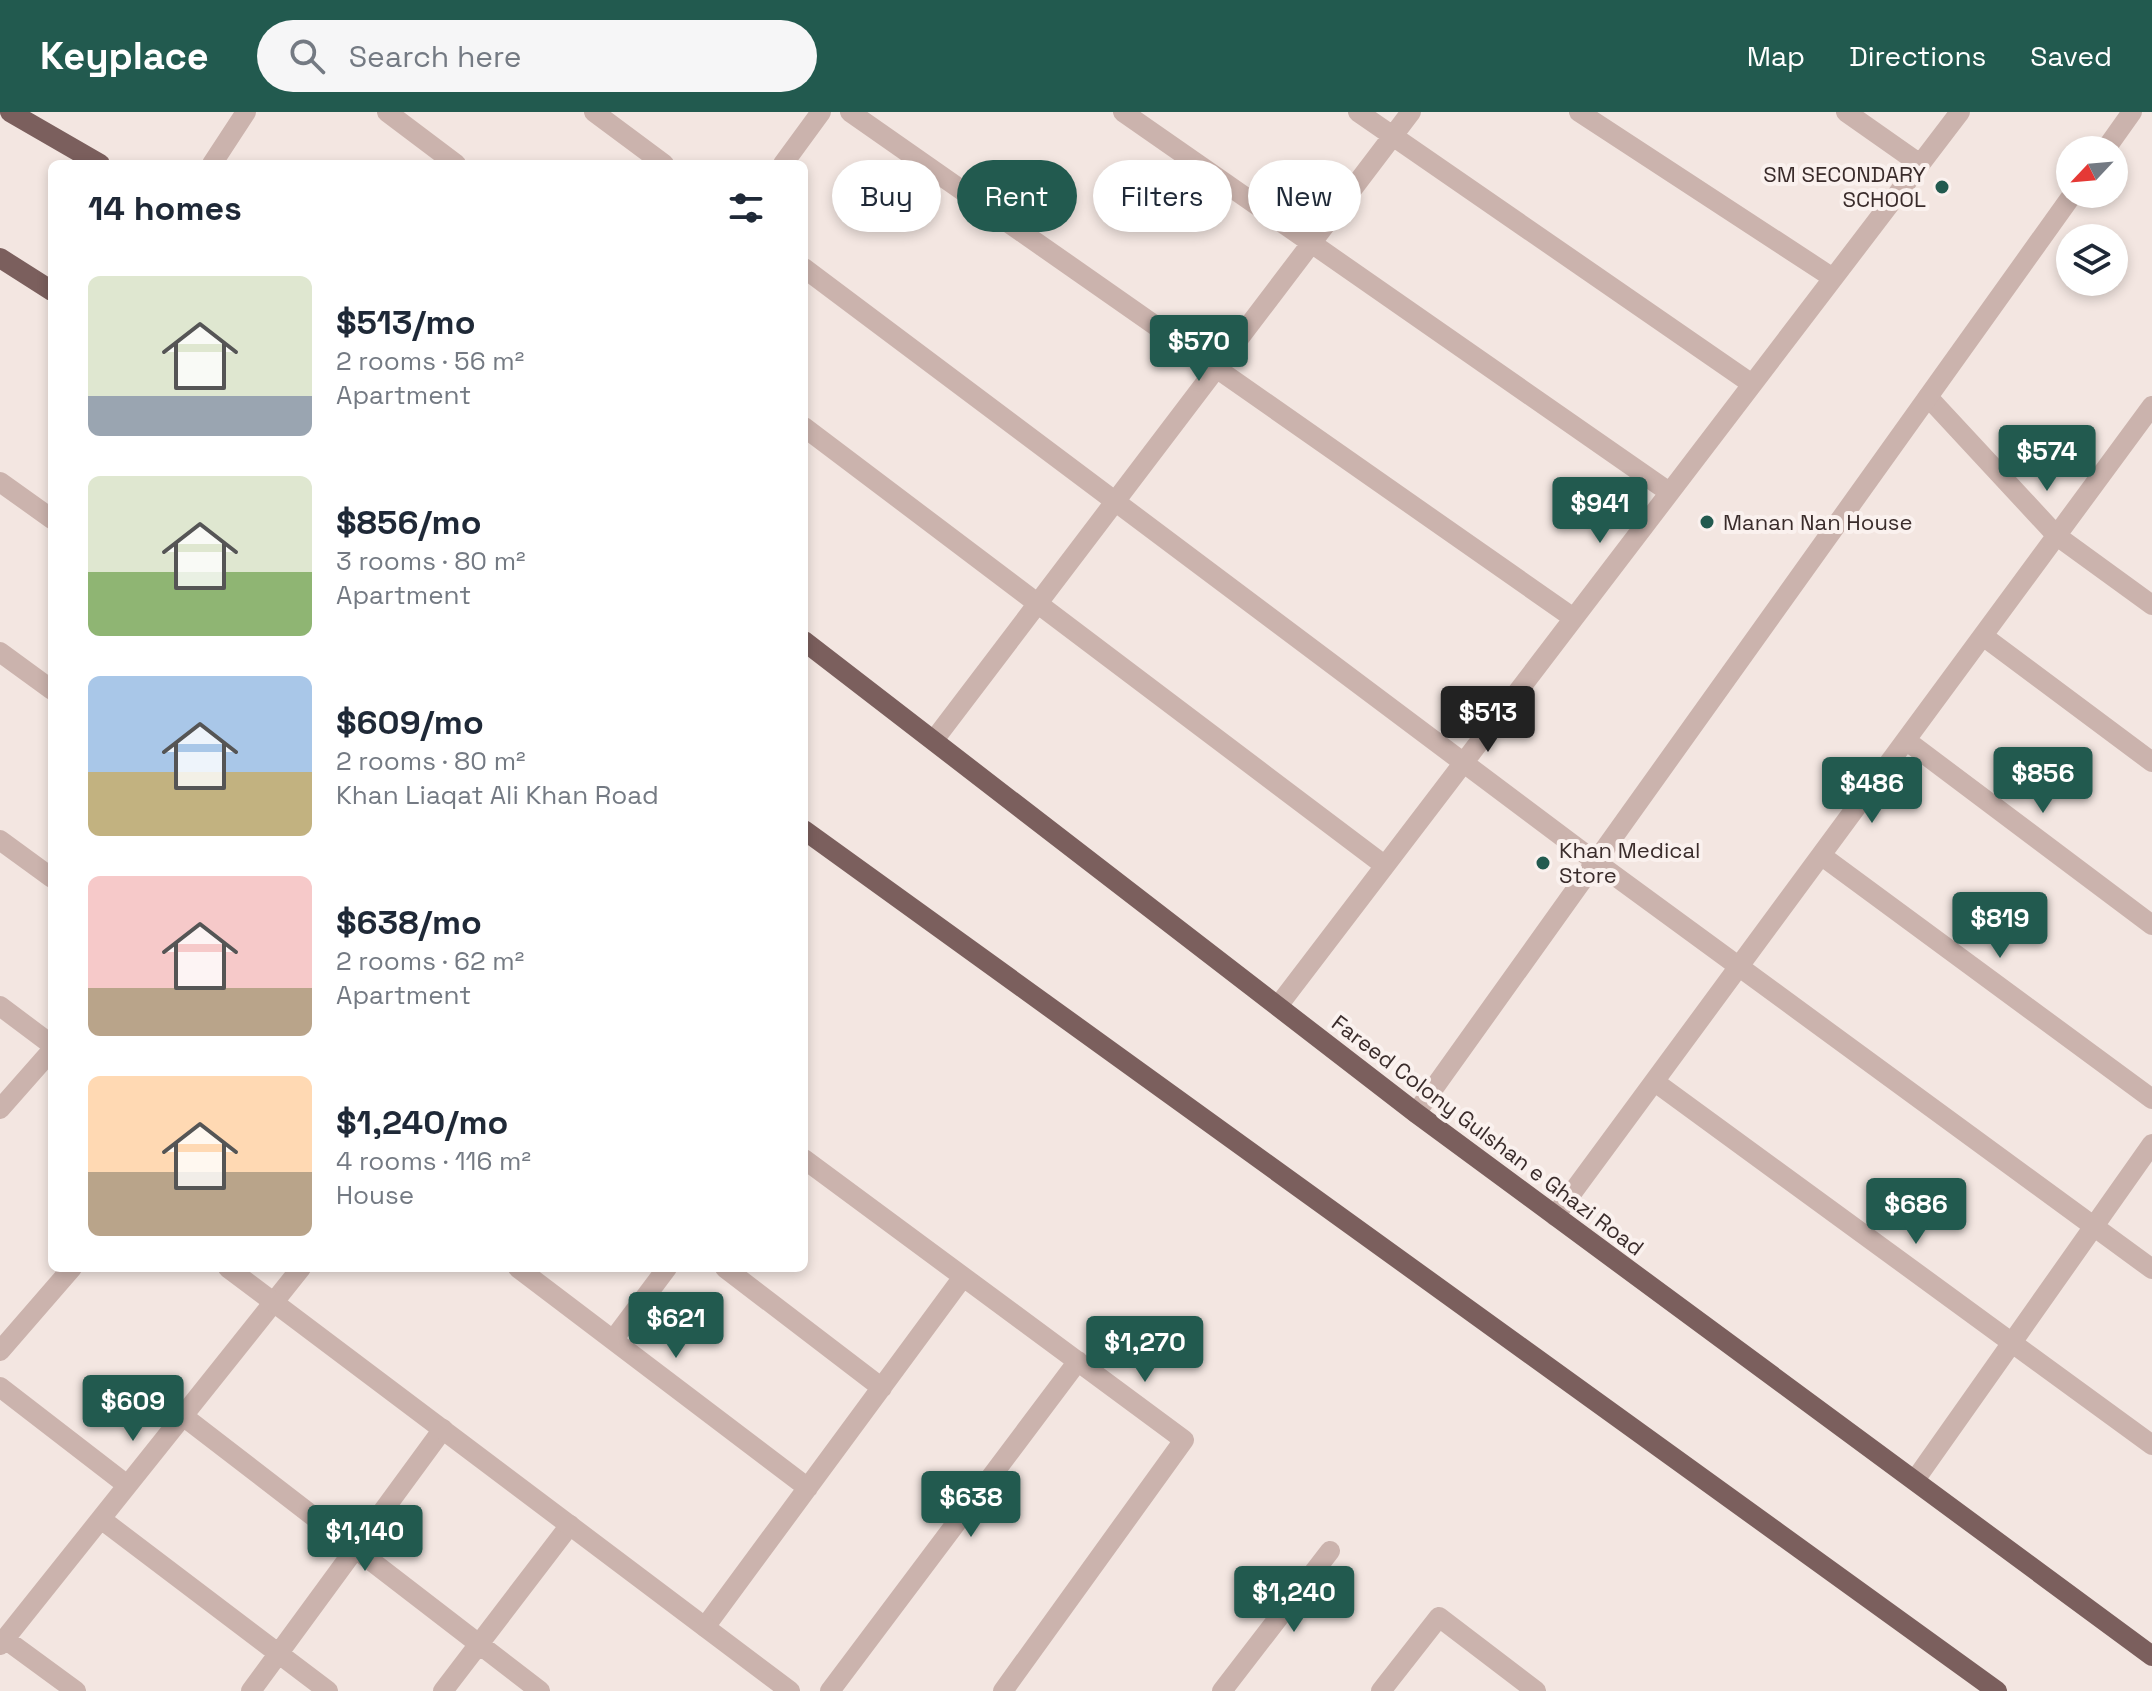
<!DOCTYPE html>
<html lang="en">
<head>
<meta charset="utf-8">
<style>
  body { margin:0; font-family:"Space Grotesk",sans-serif; background:#f6f6f7; color:#1f2937; height:100vh; display:flex; flex-direction:column; font-size:30px; white-space:nowrap }
  * { box-sizing:border-box; margin:0 }
  p { font-size:26px; color:#747a83 }
  .icon { flex:none; width:44px; height:44px; fill:none; stroke:currentColor; stroke-width:2; stroke-linecap:round; stroke-linejoin:round }
  .map { position:relative; flex:1; overflow:hidden }
  .drawer { position:absolute; left:48px; top:48px; width:760px; height:1112px; display:flex; flex-direction:column; background:#fff; border-radius:12px; box-shadow:0 4px 12px #0003 }
  .drawer>* { flex:none }
  .guide { position:absolute; left:832px; top:48px; width:760px; height:72px; display:flex; gap:16px }
  .needle { width:52px; rotate:244deg }
  .fabs { position:absolute; left:2056px; top:24px; display:grid; gap:16px }
  .fabs a { display:grid; place-items:center; width:72px; height:72px; border-radius:50%; background:#fff; box-shadow:0 4px 12px #0003; font-size:40px }
  .price { position:absolute; translate:-50% -68px; padding:0 18px; border-radius:8px; background:#225a4f; color:#fff; font-size:26px; line-height:52px; filter:drop-shadow(0 2px 4px #0008) }
  .price::after { content:''; position:absolute; left:50%; top:48px; width:24px; height:18px; margin-left:-12px; background:inherit; clip-path:polygon(0 0,100% 0,50% 100%) }
  .price.current { background:#222; color:#fff }
  ul { padding:0; list-style:none }
  li { display:flex; align-items:center; gap:24px; height:200px; padding:0 40px }
  li span { display:grid; place-items:center; flex:none; width:224px; height:160px; border-radius:12px; color:#555 }
  li>.icon { margin-inline-start:auto }
  span .icon { width:96px; height:96px; fill:#fffc; stroke-width:1 }
  li b { font-size:34px }
  h2 { display:flex; justify-content:space-between; align-items:center; height:96px; padding:0 40px; font-size:34px }
  .chip { padding:0 28px; border-radius:36px; background:#fff; box-shadow:0 4px 12px #0003; font-size:28px; line-height:72px }
  .chip.current { background:#225a4f; color:#fff }
  header { display:flex; align-items:center; gap:48px; box-sizing:border-box; height:112px; padding:0 40px; background:#225a4f; color:#fff }
  header strong { font-size:38px }
  nav { display:flex; gap:44px; margin-inline-start:auto; font-size:28px }
  .search { width:560px; height:72px; background:#f6f6f7; display:flex; align-items:center; gap:20px; box-sizing:border-box; padding:0 28px; border-radius:44px; color:#747a83; font-size:30px }
  .map>svg:first-child { display:block }
  .lines { fill:none; stroke-linecap:round; stroke-linejoin:round }
  .minor { stroke:#cbb3ad; stroke-width:20 }
  .tertiary { stroke:#cbb3ad; stroke-width:20 }
  .primary { stroke:#7b5f5d; stroke-width:20 }
  .poi-dot { fill:#225a4f; stroke:#faf1ee; stroke-width:3 }
  .labels { text-anchor:middle; dominant-baseline:central; stroke-width:8; stroke-linejoin:round; paint-order:stroke }
  .poi-label { font-size:22px; fill:#3a2c2b; stroke:#faf1ee; text-anchor:start }
  .street-label { font-size:22px; fill:#3a2c2b; stroke:#faf1ee }
</style>
</head>
<body>
<header>
<strong>Keyplace</strong>
<div class="search"><svg class="icon" aria-label="search" viewBox="0 0 24 24"><circle cx="10" cy="10" r="6"/><path d="M15 15l6 6"/></svg>Search here</div>
<nav><a>Map</a><a>Directions</a><a>Saved</a></nav>
</header>
<div class="map">
<svg width="2152" height="1579" viewBox="0 0 2152 1579">
  <rect width="100%" height="100%" fill="#f3e6e1"/>
  <g class="lines">
    <path class="minor" d="M387,0L456,52
      M594,0L664,52
      M850,0L1572,505
      M1123,0L1669,380
      M1358,0L1752,272
      M1579,0L1833,166
      M1846,0L1920,52
      M212,52L246,0
      M804,156L1596,750L2152,1157
      M1928,285L2057,424L2152,493
      M804,315L1384,753
      M0,370L52,407
      M1983,524L2152,650
      M0,540L52,578
      M934,628L1411,0
      M1907,629L2152,813
      M0,728L52,766
      M1822,744L2152,987
      M0,894L52,933
      M1278,894L1960,0
      M1655,970L2152,1333
      M0,997L52,938
      M804,1047L1184,1328L1003,1579
      M1555,1104L2152,294
      M518,1156L808,1376
      M725,1156L882,1276
      M613,1228L667,1156
      M0,1275L127,1373
      M183,1304L540,1579
      M1915,1368L2152,1032
      M101,1407L328,1579
      M705,1515L963,1165
      M5,1527L76,1579
      M0,1533L301,1156
      M251,1579L443,1317
      M443,1579L570,1413
      M830,1579L1078,1249
      M1222,1579L1330,1439
      M1381,1579L1439,1505L1536,1579"/>
    <path class="tertiary" d="M2105,38L2132,0
      M783,52L821,0
      M1416,1001L2073,82
      M228,1156L790,1579
      M0,1239L72,1156"/>
    <path class="primary" d="M10,0L100,52
      M0,146L52,179
      M804,529L1416,1001L2152,1544
      M804,718L1997,1579"/>
  </g>
  <g class="poi-dot">
    <circle cx="1942" cy="75" r="8"/>
    <circle cx="1707" cy="410" r="8"/>
    <circle cx="1543" cy="751" r="8"/>
  </g>
  <g class="labels">
    <g class="poi-label">
      <text x="1926" y="62" text-anchor="end">SM SECONDARY<tspan x="1926" dy="25">SCHOOL</tspan></text>
      <text x="1723" y="410">Manan Nan House</text>
      <text x="1559" y="738">Khan Medical<tspan x="1559" dy="25">Store</tspan></text>
    </g>
    <g class="street-label">
      <text transform="translate(1488 1023) rotate(37)">Fareed Colony Gulshan e Ghazi Road</text>
    </g>
  </g>
</svg>
<div class="fabs">
<a><svg class="needle" viewBox="-14 -14 28 28"><path d="M0-13l5 13h-10z" fill="#e53935"/><path d="M0 13l5-13h-10z" fill="#747a83"/></svg></a>
<a><svg class="icon" aria-label="layers" viewBox="0 0 24 24"><path d="M12 4l9 5-9 5-9-5zM3 14l9 5 9-5"/></svg></a>
</div>
<b class="price" style="left:1199px;top:271px">$570</b>
<b class="price" style="left:2047px;top:381px">$574</b>
<b class="price" style="left:1600px;top:433px">$941</b>
<b class="price current" style="left:1488px;top:642px">$513</b>
<b class="price" style="left:2043px;top:703px">$856</b>
<b class="price" style="left:1872px;top:713px">$486</b>
<b class="price" style="left:2000px;top:848px">$819</b>
<b class="price" style="left:1916px;top:1134px">$686</b>
<b class="price" style="left:676px;top:1248px">$621</b>
<b class="price" style="left:1145px;top:1272px">$1,270</b>
<b class="price" style="left:133px;top:1331px">$609</b>
<b class="price" style="left:971px;top:1427px">$638</b>
<b class="price" style="left:365px;top:1461px">$1,140</b>
<b class="price" style="left:1294px;top:1522px">$1,240</b>
<div class="guide">
<a class="chip">Buy</a>
<a class="chip current">Rent</a>
<a class="chip">Filters</a>
<a class="chip">New</a>
</div>
<section class="drawer">
<h2>14 homes<svg class="icon" aria-label="filters" viewBox="0 0 24 24"><path d="M4 7h16M4 17h16"/><circle cx="9" cy="7" r="2"/><circle cx="15" cy="17" r="2"/></svg></h2>
<ul>
<li><span style="background:linear-gradient(#dfe7d0 75%,#9aa5b1 0)"><svg class="icon" aria-label="home" viewBox="0 0 24 24"><path d="M3 11l9-7 9 7M6 9v11h12V9"/></svg></span><div><b>$513/mo</b><p>2 rooms · 56 m²</p><p>Apartment</p></div></li>
<li><span style="background:linear-gradient(#dfe7d0 60%,#8fb573 0)"><svg class="icon" aria-label="home" viewBox="0 0 24 24"><path d="M3 11l9-7 9 7M6 9v11h12V9"/></svg></span><div><b>$856/mo</b><p>3 rooms · 80 m²</p><p>Apartment</p></div></li>
<li><span style="background:linear-gradient(#a9c7e8 60%,#c2b280 0)"><svg class="icon" aria-label="home" viewBox="0 0 24 24"><path d="M3 11l9-7 9 7M6 9v11h12V9"/></svg></span><div><b>$609/mo</b><p>2 rooms · 80 m²</p><p>Khan Liaqat Ali Khan Road</p></div></li>
<li><span style="background:linear-gradient(#f6c9c9 70%,#b9a48a 0)"><svg class="icon" aria-label="home" viewBox="0 0 24 24"><path d="M3 11l9-7 9 7M6 9v11h12V9"/></svg></span><div><b>$638/mo</b><p>2 rooms · 62 m²</p><p>Apartment</p></div></li>
<li><span style="background:linear-gradient(#ffd9b3 60%,#b9a48a 0)"><svg class="icon" aria-label="home" viewBox="0 0 24 24"><path d="M3 11l9-7 9 7M6 9v11h12V9"/></svg></span><div><b>$1,240/mo</b><p>4 rooms · 116 m²</p><p>House</p></div></li>
</ul>
</section>
</div>
</body>
</html>
